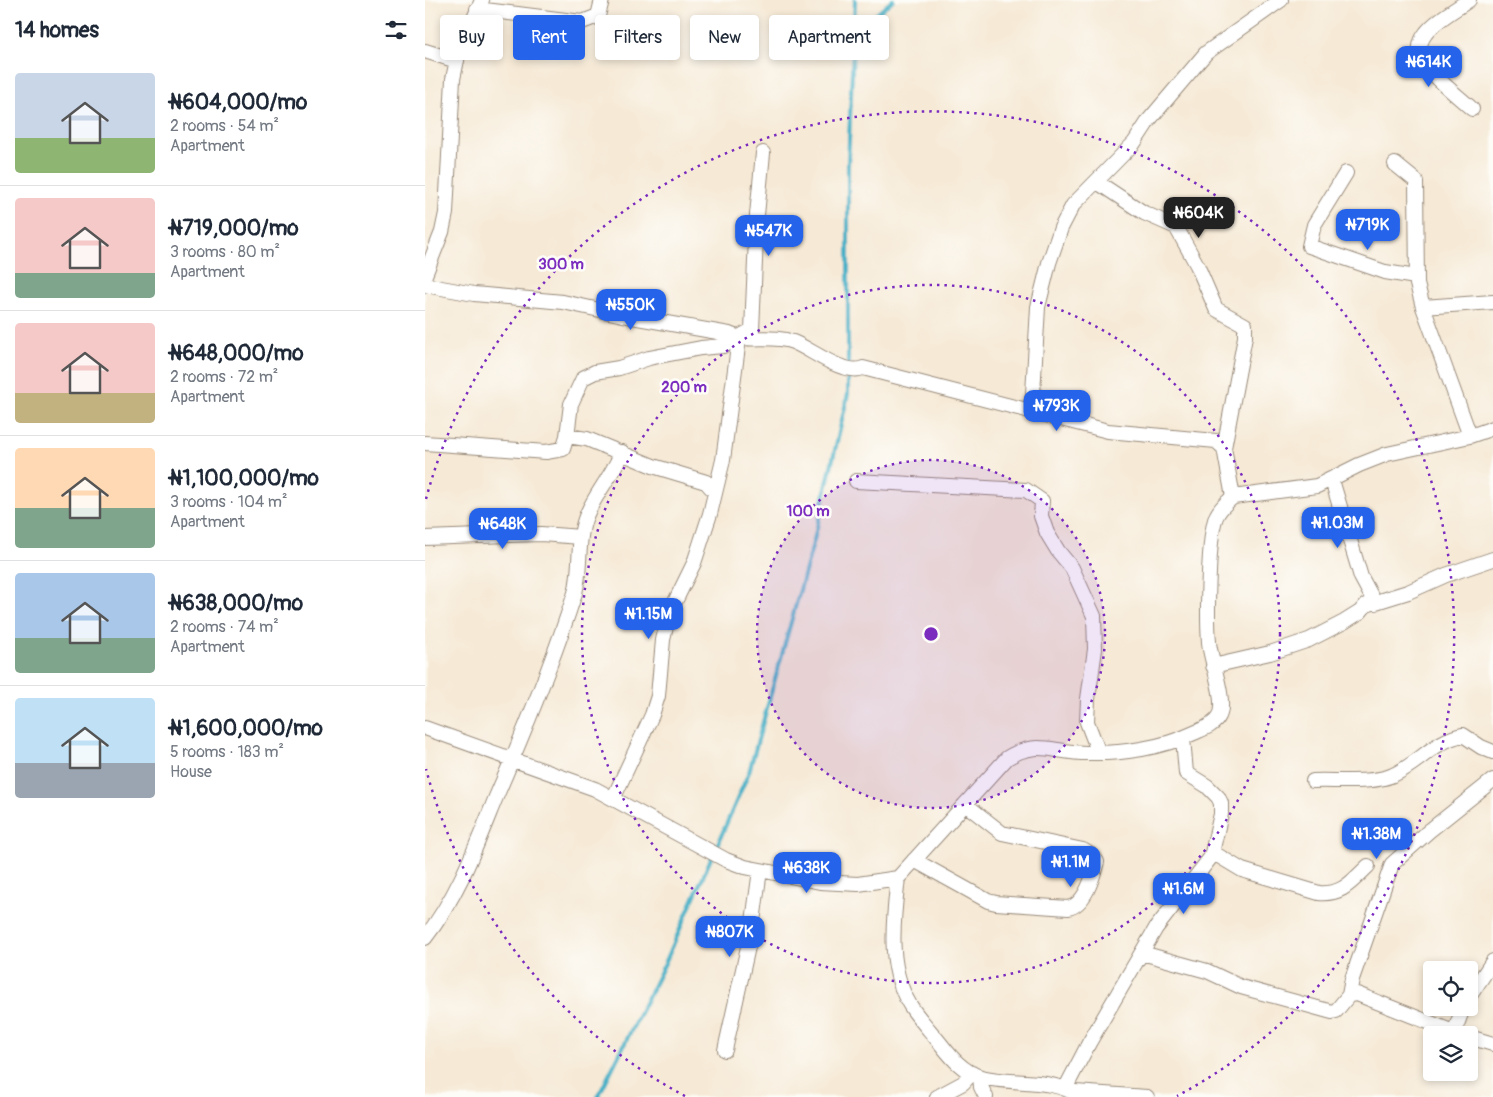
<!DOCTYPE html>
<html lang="en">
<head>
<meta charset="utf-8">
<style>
  body { margin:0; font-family:Pangolin,sans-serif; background:#f2f2f3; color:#1f2937; height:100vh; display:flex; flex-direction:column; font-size:19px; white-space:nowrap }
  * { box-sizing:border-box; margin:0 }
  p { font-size:16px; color:#747a83 }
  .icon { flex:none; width:28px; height:28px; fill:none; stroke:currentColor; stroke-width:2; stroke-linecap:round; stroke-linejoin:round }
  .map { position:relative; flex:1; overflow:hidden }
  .sheet { display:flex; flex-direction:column; background:#fff; width:425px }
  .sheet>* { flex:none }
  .guide { position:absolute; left:15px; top:15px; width:475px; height:45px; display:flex; gap:10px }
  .tools { position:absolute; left:998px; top:961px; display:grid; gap:10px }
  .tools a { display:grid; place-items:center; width:55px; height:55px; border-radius:5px; background:#fff; box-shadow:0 2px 8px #0003; font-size:25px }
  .price { position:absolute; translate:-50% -42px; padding:0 11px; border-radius:10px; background:#2563eb; color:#fff; font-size:16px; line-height:32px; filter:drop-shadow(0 1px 2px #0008) }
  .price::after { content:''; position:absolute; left:50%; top:30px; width:15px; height:11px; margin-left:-8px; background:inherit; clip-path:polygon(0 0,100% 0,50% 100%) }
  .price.selected { background:#222; color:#fff }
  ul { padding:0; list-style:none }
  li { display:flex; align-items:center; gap:15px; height:125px; padding:0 15px }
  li+li { border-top:1px solid #e0e1e3 }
  li span { display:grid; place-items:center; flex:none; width:140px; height:100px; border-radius:5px; color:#555 }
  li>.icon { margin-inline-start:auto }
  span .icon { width:60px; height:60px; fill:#fffc; stroke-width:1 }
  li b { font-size:21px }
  h2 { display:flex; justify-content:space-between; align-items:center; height:60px; padding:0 15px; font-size:21px }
  .pill { padding:0 18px; border-radius:5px; background:#fff; box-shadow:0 2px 8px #0003; font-size:18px; line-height:45px }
  .pill.selected { background:#2563eb; color:#fff }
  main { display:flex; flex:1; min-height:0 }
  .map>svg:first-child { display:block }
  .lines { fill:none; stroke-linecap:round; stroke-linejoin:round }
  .stream { stroke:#48b1c7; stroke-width:4 }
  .street-casing { stroke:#988a7a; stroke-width:16 }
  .street { stroke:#fff; stroke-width:14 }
  .ring { fill:none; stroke:#7b2cbf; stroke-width:2.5; stroke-dasharray:2.5 5 }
  .centre { fill:#7b2cbf; stroke:#fdfcf7; stroke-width:2.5 }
  .ring-label { font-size:15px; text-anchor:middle; font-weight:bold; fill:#7b2cbf; stroke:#fdfcf7; stroke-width:5; stroke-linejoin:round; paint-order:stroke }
</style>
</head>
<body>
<main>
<section class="sheet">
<h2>14 homes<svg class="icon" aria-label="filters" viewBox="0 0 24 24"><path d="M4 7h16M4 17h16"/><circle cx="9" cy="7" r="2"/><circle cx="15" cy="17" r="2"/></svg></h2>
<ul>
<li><span style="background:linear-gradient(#c9d6e8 65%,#8fb573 0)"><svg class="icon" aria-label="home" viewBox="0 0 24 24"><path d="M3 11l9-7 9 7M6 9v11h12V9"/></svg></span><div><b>₦604,000/mo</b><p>2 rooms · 54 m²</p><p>Apartment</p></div></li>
<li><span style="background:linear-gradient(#f6c9c9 75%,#7fa58c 0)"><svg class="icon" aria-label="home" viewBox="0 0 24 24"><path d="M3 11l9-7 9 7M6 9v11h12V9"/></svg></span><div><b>₦719,000/mo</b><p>3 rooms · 80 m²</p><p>Apartment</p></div></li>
<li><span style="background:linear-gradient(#f6c9c9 70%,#c2b280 0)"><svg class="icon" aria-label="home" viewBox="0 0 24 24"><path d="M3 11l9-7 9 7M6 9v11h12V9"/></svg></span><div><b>₦648,000/mo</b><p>2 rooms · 72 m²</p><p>Apartment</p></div></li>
<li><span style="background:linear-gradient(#ffd9b3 60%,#7fa58c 0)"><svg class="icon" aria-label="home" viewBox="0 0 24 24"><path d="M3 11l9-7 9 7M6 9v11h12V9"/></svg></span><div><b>₦1,100,000/mo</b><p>3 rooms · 104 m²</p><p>Apartment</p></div></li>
<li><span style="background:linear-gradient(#a9c7e8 65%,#7fa58c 0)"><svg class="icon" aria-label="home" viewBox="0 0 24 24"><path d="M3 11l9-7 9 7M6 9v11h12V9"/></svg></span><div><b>₦638,000/mo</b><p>2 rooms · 74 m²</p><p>Apartment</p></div></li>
<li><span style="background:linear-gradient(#bfe0f5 65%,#9aa5b1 0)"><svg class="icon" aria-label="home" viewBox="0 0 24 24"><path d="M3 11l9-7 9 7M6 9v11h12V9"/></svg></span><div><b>₦1,600,000/mo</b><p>5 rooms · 183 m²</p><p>House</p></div></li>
</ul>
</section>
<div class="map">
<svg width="1068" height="1097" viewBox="0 0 1068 1097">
  <rect width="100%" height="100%" fill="#fdfcf7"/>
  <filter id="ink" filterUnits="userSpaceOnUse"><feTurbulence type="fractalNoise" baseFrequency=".02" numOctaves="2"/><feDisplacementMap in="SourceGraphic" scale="10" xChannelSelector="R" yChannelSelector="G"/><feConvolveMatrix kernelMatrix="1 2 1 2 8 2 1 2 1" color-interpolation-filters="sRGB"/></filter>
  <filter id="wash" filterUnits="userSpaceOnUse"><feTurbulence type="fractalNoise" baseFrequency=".0096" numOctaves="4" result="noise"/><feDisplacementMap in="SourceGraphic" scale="20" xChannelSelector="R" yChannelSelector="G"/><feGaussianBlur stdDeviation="1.12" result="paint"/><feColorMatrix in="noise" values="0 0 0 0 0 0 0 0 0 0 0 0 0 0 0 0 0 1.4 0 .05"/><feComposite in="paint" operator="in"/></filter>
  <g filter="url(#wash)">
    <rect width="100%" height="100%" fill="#f6e9d5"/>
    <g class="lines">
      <path class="stream" d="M429,33L468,0
        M423,365V165L430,0
        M290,850L324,772L389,540L423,394V372
        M173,1097L241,961L287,856"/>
    </g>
  </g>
  <g filter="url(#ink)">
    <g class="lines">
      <g class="street-casing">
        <path id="street" d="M1044,0C1030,10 1011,20 1001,33C996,39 993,48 996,55C1003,74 1032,95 1047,109
          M52,9L157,22L173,16L177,0
          M0,51L32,61
          M970,164L991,181L992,284L998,307L1045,436
          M921,173L889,225L884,246L960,272L991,277
          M672,182L719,213L751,227L772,265L791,309L820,325V337L799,448
          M0,275L17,232L21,213L28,79L33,55L57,0
          M0,285L49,294L138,302L207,317L304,334C322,343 346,334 368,342C386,349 419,376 438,368L683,431L791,441L799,448L808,497
          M998,307L1068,302
          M607,411L613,307L624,263L636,228L648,205L709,143L724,120L781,53L856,0
          M142,436L146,404L158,378L170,372L194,368L224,358L276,348L298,346L327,330L332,215L338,153
          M0,443L121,452L138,449L142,436L162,439L228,466L281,482L289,491
          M907,480L936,577L950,603
          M431,481L601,490L617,501L616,516L622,533L633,551L647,568L669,616L670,649L663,699L662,722L674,753
          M0,538L116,534L156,537
          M788,666L845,653L884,640L919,622L935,612L941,605L983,592L1021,575L1068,559
          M0,728L170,789L301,860L320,867L395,882L433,884L473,878L582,758C612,739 629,753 662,753C697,754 737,748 769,733C778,729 790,725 794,716C802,700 785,660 784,642C782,619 783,536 791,517C794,509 802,502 808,497L892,486L934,465L962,454L1045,436L1068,428
          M888,781C911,780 949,784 968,775C993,764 1010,740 1038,735L1056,747L1068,752
          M189,797L227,715L233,696L238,640L244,614L269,563L285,514L298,460L314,339
          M787,852L817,870L894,893C918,895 927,881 943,866
          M489,860L563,901L571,903L643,908C660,905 668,877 672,862L668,856L658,850L577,833L540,804
          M473,878C468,922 461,972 489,1011C497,1022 507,1033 515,1043C526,1057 538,1072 556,1077C587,1085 629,1077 656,1097
          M0,938C33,896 51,846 71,797C100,730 128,662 150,593C157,567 151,539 162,514C171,493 188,474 197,452
          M717,953L782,971L816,987L907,1012L911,1011L924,995L932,994L1036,1035
          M924,995L927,979L967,864L1004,831L1068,780
          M1044,997L1068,961
          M1029,1033L1038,1008
          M1044,1037L1068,1044
          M300,1050L327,929L335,870
          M555,1077L556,1087L561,1097
          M640,1089L664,1043L731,928L786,857L796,814V803L793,797L782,786L761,773L758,738
          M650,1092L722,1097
          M512,1097L538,1083L547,1073"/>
      </g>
      <use href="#street" class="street"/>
    </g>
  </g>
  <circle cx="506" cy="634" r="174" fill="#7b2cbf" fill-opacity=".12"/>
  <g class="ring">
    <circle cx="506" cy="634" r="174"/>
    <circle cx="506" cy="634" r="349"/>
    <path d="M260 1096A523 523 0 0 1 1 769M1 499A523 523 0 1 1 752 1096"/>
  </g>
  <circle cx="506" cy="634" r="8" class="centre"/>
  <g class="ring-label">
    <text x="136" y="269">300 m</text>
    <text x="259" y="392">200 m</text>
    <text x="383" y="516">100 m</text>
  </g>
</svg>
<div class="tools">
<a><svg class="icon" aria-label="locate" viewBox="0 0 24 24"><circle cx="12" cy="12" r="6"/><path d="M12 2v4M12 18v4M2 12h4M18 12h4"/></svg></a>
<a><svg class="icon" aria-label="layers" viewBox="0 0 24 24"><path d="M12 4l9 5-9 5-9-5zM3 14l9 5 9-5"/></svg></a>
</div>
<b class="price" style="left:1004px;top:88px">₦614K</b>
<b class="price selected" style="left:774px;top:239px">₦604K</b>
<b class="price" style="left:943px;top:251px">₦719K</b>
<b class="price" style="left:344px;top:257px">₦547K</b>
<b class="price" style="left:206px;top:331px">₦550K</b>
<b class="price" style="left:632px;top:432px">₦793K</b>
<b class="price" style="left:913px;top:549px">₦1.03M</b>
<b class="price" style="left:78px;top:550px">₦648K</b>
<b class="price" style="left:224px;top:640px">₦1.15M</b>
<b class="price" style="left:952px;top:860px">₦1.38M</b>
<b class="price" style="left:646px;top:888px">₦1.1M</b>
<b class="price" style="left:382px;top:894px">₦638K</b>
<b class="price" style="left:759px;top:915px">₦1.6M</b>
<b class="price" style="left:305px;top:958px">₦807K</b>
<div class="guide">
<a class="pill">Buy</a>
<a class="pill selected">Rent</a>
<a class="pill">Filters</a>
<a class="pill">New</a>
<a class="pill">Apartment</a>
</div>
</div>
</main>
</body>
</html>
